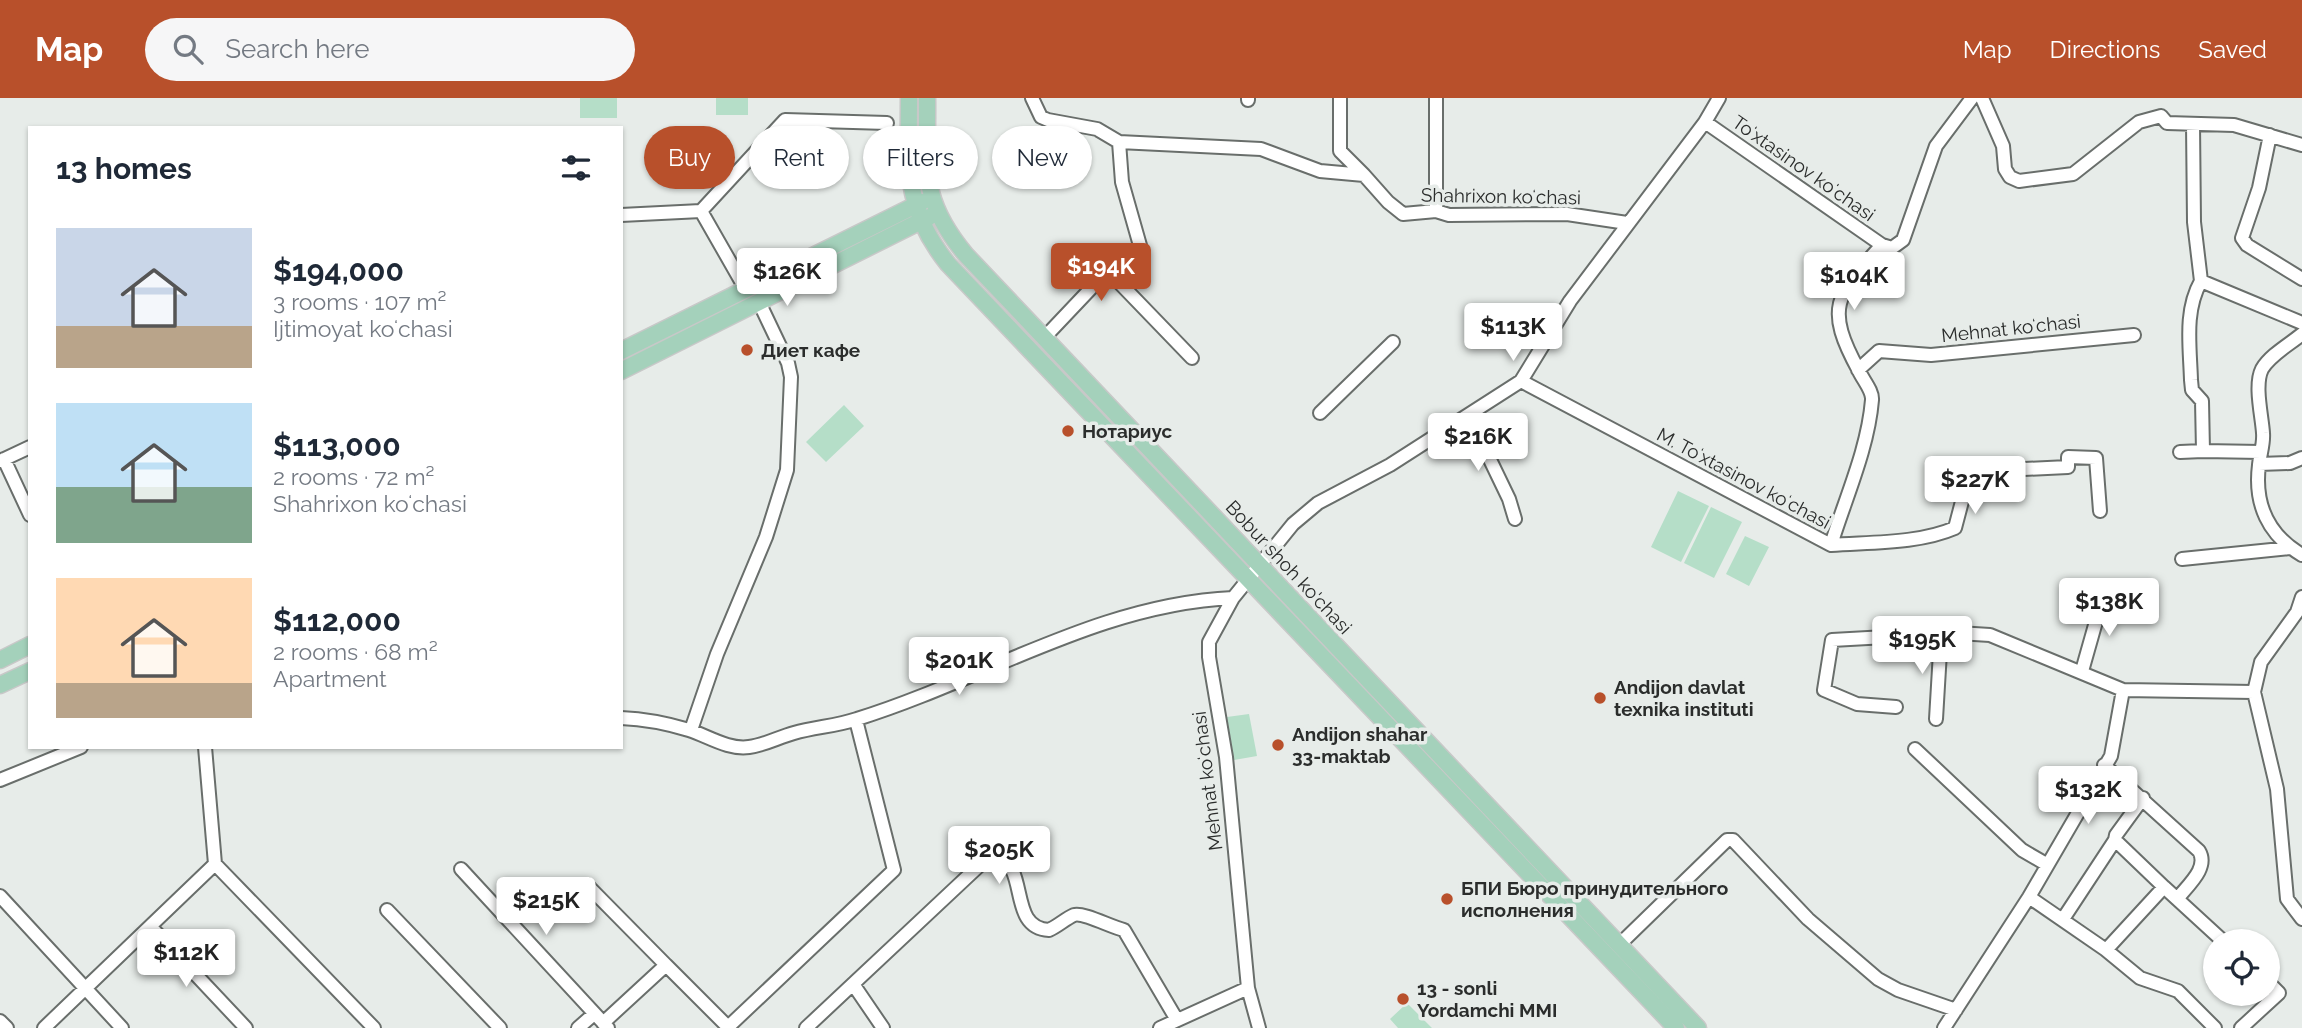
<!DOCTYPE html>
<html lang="en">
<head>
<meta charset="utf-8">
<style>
  body { margin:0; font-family:Raleway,sans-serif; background:#f6f6f7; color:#1f2937; height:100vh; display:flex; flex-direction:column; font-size:26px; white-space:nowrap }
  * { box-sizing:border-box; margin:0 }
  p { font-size:23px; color:#747a83 }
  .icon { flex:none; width:38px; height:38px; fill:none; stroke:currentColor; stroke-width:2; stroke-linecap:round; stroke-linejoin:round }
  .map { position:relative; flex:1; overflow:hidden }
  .drawer { position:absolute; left:28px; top:28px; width:595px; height:623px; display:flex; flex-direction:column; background:#fff; border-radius:0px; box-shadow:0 2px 5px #0004 }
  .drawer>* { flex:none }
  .hud { position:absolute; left:644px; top:28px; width:665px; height:63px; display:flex; gap:14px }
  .buttons { position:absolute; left:2203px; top:831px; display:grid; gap:14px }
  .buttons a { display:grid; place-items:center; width:77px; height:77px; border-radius:50%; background:#fff; box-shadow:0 2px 5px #0004; font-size:35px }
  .price { position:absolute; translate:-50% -60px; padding:0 16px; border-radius:7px; background:#fff; color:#222; font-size:23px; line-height:46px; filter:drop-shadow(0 2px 4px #0008) }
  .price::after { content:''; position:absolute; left:50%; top:42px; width:21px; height:16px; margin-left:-10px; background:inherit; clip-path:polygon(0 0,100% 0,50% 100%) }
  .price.on { background:#b8502b; color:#fff }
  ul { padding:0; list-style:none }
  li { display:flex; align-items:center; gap:21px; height:175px; padding:0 28px }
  li span { display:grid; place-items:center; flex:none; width:196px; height:140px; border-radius:0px; color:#555 }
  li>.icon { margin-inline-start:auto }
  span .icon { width:84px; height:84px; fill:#fffc; stroke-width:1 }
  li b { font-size:30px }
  h2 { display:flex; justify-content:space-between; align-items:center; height:84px; padding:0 28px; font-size:30px }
  .chip { padding:0 24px; border-radius:32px; background:#fff; box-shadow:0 2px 5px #0004; font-size:24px; line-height:63px }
  .chip.on { background:#b8502b; color:#fff }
  header { display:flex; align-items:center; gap:42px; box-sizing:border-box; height:98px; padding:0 35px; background:#b8502b; color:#fff }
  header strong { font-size:33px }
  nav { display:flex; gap:38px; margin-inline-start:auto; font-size:24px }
  .search { width:490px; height:63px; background:#f6f6f7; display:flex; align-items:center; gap:18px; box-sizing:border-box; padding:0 24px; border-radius:38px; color:#747a83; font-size:26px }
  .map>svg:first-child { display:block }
  .green { fill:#b5dec8 }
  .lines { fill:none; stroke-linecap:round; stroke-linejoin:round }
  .minor-casing { stroke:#696e6b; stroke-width:16 }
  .major-casing { stroke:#c8c8c8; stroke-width:19 }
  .minor { stroke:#fff; stroke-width:12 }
  .major { stroke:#a4d1bb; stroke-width:16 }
  .poi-dot { fill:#b8502b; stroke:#e7ece9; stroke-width:2.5 }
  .labels { text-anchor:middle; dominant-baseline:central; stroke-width:7; stroke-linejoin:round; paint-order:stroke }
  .street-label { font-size:19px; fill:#2b2d2c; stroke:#e7ece9 }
  .poi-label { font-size:19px; font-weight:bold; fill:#2b2d2c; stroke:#e7ece9; text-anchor:start }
</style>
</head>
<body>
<header>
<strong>Map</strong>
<div class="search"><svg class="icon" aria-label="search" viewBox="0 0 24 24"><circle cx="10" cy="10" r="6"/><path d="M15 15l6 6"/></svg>Search here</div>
<nav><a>Map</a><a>Directions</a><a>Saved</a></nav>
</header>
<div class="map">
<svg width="2302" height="930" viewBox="0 0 2302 930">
  <rect width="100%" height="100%" fill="#e7ece9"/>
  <path class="green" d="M580,0H617V20H580Z
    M716,0H748V17H716Z
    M844,307L864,328L826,364L806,344Z
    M1678,393L1709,408L1681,464L1651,449Z
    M1711,409L1742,424L1714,480L1684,465Z
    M1745,438L1769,449L1749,488L1726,476Z
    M1249,616L1257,658L1234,662L1227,619Z
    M1407,905L1432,930H1398L1390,921Z"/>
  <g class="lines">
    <g class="minor-casing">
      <path id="minor" d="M1032,0L1041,19L1048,22L1097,31L1119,44L1261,51L1320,73L1364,77L1388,104L1403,116L1436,113L1449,117L1567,116L1627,125
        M1340,0V53L1364,77
        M1436,0V113
        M1982,0L2003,48L2005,71L2010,79L2019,83L2073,76L2139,24L2161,18L2167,25L2234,27L2302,47
        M1248,2V0
        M1705,24L1882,147
        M2193,26L2194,124L2201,183L2302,225
        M2270,37L2259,90L2242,140L2247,147L2302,181
        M701,113L785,22L887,25
        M701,113L745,190
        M621,117L701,113
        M1110,175L1192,260
        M2201,183C2184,213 2190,248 2191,282L2192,292L2202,303L2203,353L2261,354
        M2302,236C2290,246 2270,257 2262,271C2254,287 2262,318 2263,335C2264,346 2260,356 2259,367C2254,406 2268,437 2302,457
        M1044,240L1097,184L1141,151L1122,84L1119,44
        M1858,272L1879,253L1931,257L2134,237
        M1521,283L1831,447
        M1320,315L1393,244
        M1469,318L1509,401L1515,421
        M2180,354L2203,353
        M4,361L30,417
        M0,363L30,349
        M2259,366L2290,365L2302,360
        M1831,447C1845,401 1868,351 1872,302C1873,293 1863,282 1859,273C1824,209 1836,197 1882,147L1892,150L1903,142L1936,48L1972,0
        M1831,447C1870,444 1918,446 1955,430L1965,392L1974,377L2003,372L2068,369V359L2096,360L2100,413
        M2182,461L2290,450
        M2302,499L2297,514L2261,564L2254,594L2277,691L2287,801L2302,821
        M2082,573L2097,520L2112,497
        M1896,609L1857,606L1824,592L1832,542L1958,535L1990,537L2123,592
        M621,620C645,621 666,625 689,632C708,638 728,652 749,649C765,647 779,639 794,635C815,629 837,628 857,621C983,582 1098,506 1233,500
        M1936,621L1941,537
        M691,632L717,556L766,439L787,372L791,279L788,265L759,204
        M205,649L215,766
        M1915,651L2022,752L2046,766
        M2104,667L2199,753C2209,770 2188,787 2177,801
        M0,682L81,649
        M2143,700L2116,737L2115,742L2164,789
        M461,771L608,930
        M587,787L666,867
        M0,798L122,930
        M2029,799L2106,852L2164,789L2224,844
        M387,812L500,930
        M2063,821L2115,742
        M151,829L246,930
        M1620,846L1727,742H1733L1808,821L1878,881L1898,892L1956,912
        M2106,852L2140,880L2178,893L2215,930
        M853,886L883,930
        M1248,890L1259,930
        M0,923L7,930
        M603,925L666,867L728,929
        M44,930L215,766L374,930
        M578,930L594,916
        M727,930L894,772L856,622
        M806,930L982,765L998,758C1029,770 1008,830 1049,832C1058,828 1065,821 1074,817C1083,814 1111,829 1124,832L1177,922
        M1160,930L1248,890L1226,659L1209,559V544L1233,500L1293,426L1318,405L1390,367L1521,283L1570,203L1705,24L1719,0
        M1944,930L2029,799L2111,658L2123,592L2254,594
        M2241,930L2279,895L2268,884"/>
    </g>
    <g class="major-casing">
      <path id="major" d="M909,0C909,68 903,110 948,166L1676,930
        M927,0C928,71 918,99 966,157L1698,930
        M621,253L922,104
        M621,273L929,119
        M0,562L30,547
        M0,587L30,573"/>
    </g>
    <use href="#minor" class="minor"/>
    <use href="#major" class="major"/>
  </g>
  <g class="poi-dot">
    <circle cx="747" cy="252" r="7"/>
    <circle cx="1068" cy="333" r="7"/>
    <circle cx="1600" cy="600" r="7"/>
    <circle cx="1278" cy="647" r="7"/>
    <circle cx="1447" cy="801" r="7"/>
    <circle cx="1403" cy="901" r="7"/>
  </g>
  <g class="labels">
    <g class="street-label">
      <text transform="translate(1804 70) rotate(35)">Toʻxtasinov koʻchasi</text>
      <text transform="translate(1501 98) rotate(1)">Shahrixon koʻchasi</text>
      <text transform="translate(2011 230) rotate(-6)">Mehnat koʻchasi</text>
      <text transform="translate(1744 380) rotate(28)">M. Toʻxtasinov koʻchasi</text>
      <text transform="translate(1289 469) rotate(47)">Bobur shoh ko'chasi</text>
      <text transform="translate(1207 683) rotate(-97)">Mehnat koʻchasi</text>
    </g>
    <g class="poi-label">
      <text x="761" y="252">Диет кафе</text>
      <text x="1082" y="333">Нотариус</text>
      <text x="1614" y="589">Andijon davlat<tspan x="1614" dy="22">texnika instituti</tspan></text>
      <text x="1292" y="636">Andijon shahar<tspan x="1292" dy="22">33-maktab</tspan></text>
      <text x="1461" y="790">БПИ Бюро принудительного<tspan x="1461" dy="22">исполнения</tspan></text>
      <text x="1417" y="890">13 - sonli<tspan x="1417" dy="22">Yordamchi MMI</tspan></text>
    </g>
  </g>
</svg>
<div class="buttons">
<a><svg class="icon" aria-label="locate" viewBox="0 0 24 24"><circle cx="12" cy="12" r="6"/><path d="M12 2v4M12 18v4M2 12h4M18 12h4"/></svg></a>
</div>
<b class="price on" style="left:1101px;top:205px">$194K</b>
<b class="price" style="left:787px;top:210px">$126K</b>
<b class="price" style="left:1854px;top:214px">$104K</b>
<b class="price" style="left:1513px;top:265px">$113K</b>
<b class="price" style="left:1478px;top:375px">$216K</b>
<b class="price" style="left:1975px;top:418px">$227K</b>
<b class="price" style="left:2109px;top:540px">$138K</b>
<b class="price" style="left:1922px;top:578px">$195K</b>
<b class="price" style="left:959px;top:599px">$201K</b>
<b class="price" style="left:2088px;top:728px">$132K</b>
<b class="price" style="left:999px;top:788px">$205K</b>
<b class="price" style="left:546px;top:839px">$215K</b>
<b class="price" style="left:186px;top:891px">$112K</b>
<div class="hud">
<a class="chip on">Buy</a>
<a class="chip">Rent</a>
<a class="chip">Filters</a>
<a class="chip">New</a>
</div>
<section class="drawer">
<h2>13 homes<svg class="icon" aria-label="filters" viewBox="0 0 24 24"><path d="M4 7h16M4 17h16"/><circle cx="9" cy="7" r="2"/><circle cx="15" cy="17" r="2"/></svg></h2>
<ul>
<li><span style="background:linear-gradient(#c9d6e8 70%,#b9a48a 0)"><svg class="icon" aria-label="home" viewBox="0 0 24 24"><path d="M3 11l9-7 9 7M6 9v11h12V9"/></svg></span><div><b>$194,000</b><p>3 rooms · 107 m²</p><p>Ijtimoyat koʻchasi</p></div></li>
<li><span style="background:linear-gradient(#bfe0f5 60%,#7fa58c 0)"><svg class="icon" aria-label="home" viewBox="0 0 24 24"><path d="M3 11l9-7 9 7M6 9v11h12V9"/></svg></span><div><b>$113,000</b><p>2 rooms · 72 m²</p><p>Shahrixon koʻchasi</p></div></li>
<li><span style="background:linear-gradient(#ffd9b3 75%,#b9a48a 0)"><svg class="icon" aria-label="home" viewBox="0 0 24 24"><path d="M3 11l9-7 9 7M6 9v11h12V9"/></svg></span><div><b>$112,000</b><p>2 rooms · 68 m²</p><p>Apartment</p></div></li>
</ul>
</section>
</div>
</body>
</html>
